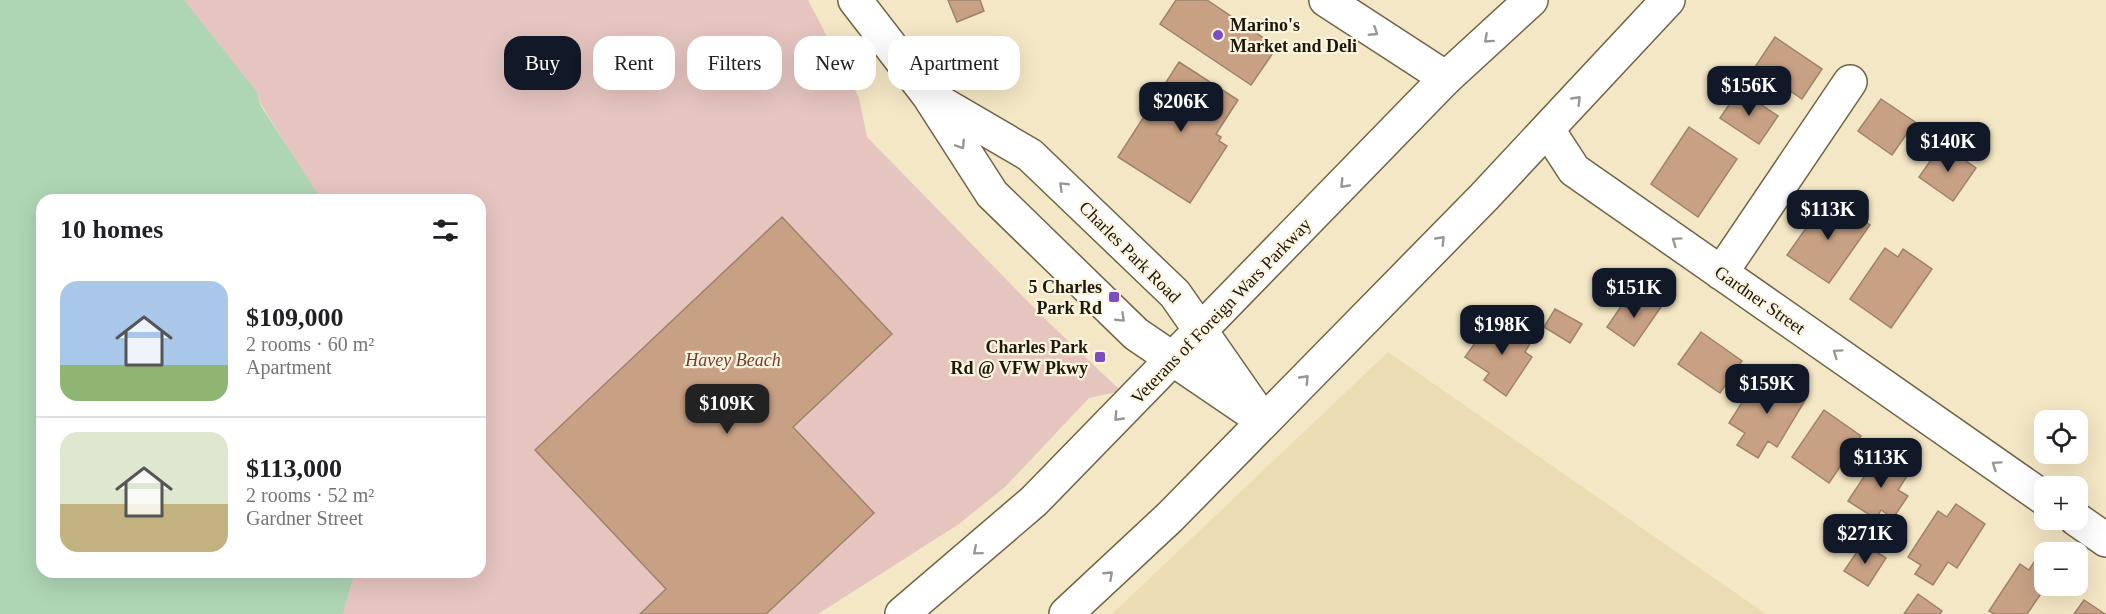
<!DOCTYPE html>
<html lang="en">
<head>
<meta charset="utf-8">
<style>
  body { margin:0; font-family:Georgia,serif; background:#f2f2f2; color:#202124; height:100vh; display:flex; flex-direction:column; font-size:22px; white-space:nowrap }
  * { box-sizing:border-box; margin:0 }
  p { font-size:20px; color:#757577 }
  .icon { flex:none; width:33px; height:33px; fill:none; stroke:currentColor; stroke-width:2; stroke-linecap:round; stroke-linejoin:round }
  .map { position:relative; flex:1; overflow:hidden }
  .details { position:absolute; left:36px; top:194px; width:450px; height:384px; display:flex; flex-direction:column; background:#fff; border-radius:18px; box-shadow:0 6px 24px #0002 }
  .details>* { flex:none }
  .banner { position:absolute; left:504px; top:36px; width:570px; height:54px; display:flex; gap:12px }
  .fabs { position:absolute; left:2034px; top:410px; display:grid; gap:12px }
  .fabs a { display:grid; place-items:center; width:54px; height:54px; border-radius:12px; background:#fff; box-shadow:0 6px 24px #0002; font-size:30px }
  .price { position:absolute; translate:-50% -51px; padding:0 14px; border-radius:12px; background:#111827; color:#fff; font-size:20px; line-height:39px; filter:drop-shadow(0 2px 3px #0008) }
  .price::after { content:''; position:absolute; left:50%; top:36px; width:18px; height:14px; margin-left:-9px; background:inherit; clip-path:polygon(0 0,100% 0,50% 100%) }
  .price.active { background:#222; color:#fff }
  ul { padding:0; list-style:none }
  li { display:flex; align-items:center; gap:18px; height:150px; padding:0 24px }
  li+li { border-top:2px solid #e0e0e0 }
  li span { display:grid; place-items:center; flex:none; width:168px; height:120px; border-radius:18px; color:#555 }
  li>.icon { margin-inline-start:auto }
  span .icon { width:72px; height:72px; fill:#fffc; stroke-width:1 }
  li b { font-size:26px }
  h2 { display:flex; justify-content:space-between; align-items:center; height:72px; padding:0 24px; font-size:26px }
  .tag { padding:0 21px; border-radius:18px; background:#fff; box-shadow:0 6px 24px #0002; font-size:21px; line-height:54px }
  .tag.active { background:#111827; color:#fff }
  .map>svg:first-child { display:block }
  .built { fill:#ecdcb3 }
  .green { fill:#e6c5c0 }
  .water { fill:#aed5b4 }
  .building { fill:#c8a184; stroke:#9e826c; stroke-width:1.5 }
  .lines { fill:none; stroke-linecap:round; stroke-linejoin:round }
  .minor-casing { stroke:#706446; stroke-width:36 }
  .highway-casing { stroke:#706446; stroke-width:36 }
  .minor { stroke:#fff; stroke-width:33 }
  .highway { stroke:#fff; stroke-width:33 }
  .oneway { stroke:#999792 }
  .poi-dot { fill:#7c4cc4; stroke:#fdf5e0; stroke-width:2 }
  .labels { text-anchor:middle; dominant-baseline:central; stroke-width:4.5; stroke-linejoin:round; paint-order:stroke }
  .poi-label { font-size:18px; font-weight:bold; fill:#1d180c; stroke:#fdf5e0; text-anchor:end }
  .street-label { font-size:18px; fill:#1d180c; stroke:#fdf5e0 }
  .park-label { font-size:18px; font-style:italic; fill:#77382f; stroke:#fdf5e0 }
</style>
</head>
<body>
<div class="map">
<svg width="2106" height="614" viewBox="0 0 2106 614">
  <rect width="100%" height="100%" fill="#f4e7c5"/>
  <path class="built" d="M1388,352L1766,614H1112Z"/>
  <path class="green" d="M174,0H808L859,98L867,137L1043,317L1121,391L1089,398L1006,486L959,524L818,614H343L355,572H480V200L319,199L258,99Z"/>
  <path class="water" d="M0,0H184L256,91L261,106L321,199L42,200V572H355L343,614H0Z"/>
  <path class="building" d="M948,0H980L984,11L957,22Z
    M1176,0H1207L1277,47L1251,85L1160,24Z
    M1775,37L1822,69L1802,99L1755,67Z
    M1179,62L1238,100L1216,134L1221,137L1219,141L1227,146L1190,203L1118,157Z
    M1739,90L1778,116L1759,144L1720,118Z
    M1881,99L1915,122L1892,155L1858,131Z
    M1689,127L1737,159L1698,217L1651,184Z
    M1942,144L1976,168L1953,201L1919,177Z
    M1823,204L1836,212L1841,205L1870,225L1829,283L1787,255Z
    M782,217L892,334L793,427L874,513L766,614H640L666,589L535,450Z
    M1885,248L1898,257L1903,249L1932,269L1891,328L1850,299Z
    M1639,292L1661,307L1634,346L1607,327L1622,305L1627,308Z
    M1555,309L1582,324L1570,343L1544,327Z
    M1503,320L1532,340L1525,352L1532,357L1506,396L1484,380L1489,373L1465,357L1482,333L1490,339Z
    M1701,332L1742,361L1720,393L1678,364Z
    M1758,377L1774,387L1779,379L1807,397L1777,447L1768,441L1758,458L1737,445L1745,433L1729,423Z
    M1824,410L1861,436L1829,483L1792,457Z
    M1879,454L1909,473L1898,490L1908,496L1893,518L1881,510L1876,519L1848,501Z
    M1956,504L1985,524L1957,568L1948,562L1933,585L1915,574L1921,565L1908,557L1938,511L1947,517Z
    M1863,543L1886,558L1868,586L1844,571Z
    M2034,562L2044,569V585H2047L2027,614H1994L1989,611L2020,564L2029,570Z
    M1918,594L1942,611L1940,614H1904Z
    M2084,600L2105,614H2074Z"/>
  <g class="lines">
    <g class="minor-casing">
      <path id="minor" d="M855,0L929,96L992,194L1136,334L1264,421
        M1326,0L1446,78
        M936,100L1030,155L1175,294L1253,406
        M1548,130L1574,170L2044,498
        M1721,273L1850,82
        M2076,519L2106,540"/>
    </g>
    <g class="highway-casing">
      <path id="highway" d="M902,614L1034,501L1446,78L1531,0
        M1066,614L1170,517L1484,197L1668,0"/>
    </g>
    <use href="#minor" class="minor"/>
    <use href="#highway" class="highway"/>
  </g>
  <defs><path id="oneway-chevron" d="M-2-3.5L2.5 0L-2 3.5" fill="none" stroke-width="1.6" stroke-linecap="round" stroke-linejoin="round" transform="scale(1.5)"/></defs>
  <g class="oneway">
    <use href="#oneway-chevron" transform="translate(1374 32) rotate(33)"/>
    <use href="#oneway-chevron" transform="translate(1488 39) rotate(138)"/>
    <use href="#oneway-chevron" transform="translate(1577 100) rotate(-46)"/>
    <use href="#oneway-chevron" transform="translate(961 145) rotate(57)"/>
    <use href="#oneway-chevron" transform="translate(1344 184) rotate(134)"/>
    <use href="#oneway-chevron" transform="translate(1063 186) rotate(-136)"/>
    <use href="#oneway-chevron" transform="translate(1441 240) rotate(-46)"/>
    <use href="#oneway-chevron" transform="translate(1676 241) rotate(-145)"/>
    <use href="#oneway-chevron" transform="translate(1121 318) rotate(44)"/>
    <use href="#oneway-chevron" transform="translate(1837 353) rotate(-145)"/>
    <use href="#oneway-chevron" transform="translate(1305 379) rotate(-46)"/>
    <use href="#oneway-chevron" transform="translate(1118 417) rotate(134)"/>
    <use href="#oneway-chevron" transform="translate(1996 465) rotate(-146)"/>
    <use href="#oneway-chevron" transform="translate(977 551) rotate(140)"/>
    <use href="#oneway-chevron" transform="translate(1109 575) rotate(-43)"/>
  </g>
  <g class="poi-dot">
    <circle cx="1218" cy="35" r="6"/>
    <rect x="1108" y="291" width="12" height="12" rx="3"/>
    <rect x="1094" y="351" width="12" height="12" rx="3"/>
  </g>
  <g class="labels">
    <g class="poi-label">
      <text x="1230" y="25" text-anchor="start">Marino's<tspan x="1230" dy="21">Market and Deli</tspan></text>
      <text x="1102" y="287">5 Charles<tspan x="1102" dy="21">Park Rd</tspan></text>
      <text x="1088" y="347">Charles Park<tspan x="1088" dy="21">Rd @ VFW Pkwy</tspan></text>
    </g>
    <g class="street-label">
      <text transform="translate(1130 252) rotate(45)">Charles Park Road</text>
      <text transform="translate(1760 300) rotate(35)">Gardner Street</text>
      <text transform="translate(1221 311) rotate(-46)">Veterans of Foreign Wars Parkway</text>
    </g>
    <g class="park-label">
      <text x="733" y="360">Havey Beach</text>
    </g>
  </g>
</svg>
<div class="fabs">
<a><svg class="icon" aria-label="locate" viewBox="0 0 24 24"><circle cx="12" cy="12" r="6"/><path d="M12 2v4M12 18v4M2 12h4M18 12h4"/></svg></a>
<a>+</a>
<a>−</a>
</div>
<b class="price" style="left:1749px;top:117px">$156K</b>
<b class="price" style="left:1181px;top:133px">$206K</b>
<b class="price" style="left:1948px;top:173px">$140K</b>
<b class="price" style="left:1828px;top:241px">$113K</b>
<b class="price" style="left:1634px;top:319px">$151K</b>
<b class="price" style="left:1502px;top:356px">$198K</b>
<b class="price" style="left:1767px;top:415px">$159K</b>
<b class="price active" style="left:727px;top:435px">$109K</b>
<b class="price" style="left:1881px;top:489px">$113K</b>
<b class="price" style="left:1865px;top:565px">$271K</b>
<div class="banner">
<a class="tag active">Buy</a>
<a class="tag">Rent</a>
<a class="tag">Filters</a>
<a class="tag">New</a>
<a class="tag">Apartment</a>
</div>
<section class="details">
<h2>10 homes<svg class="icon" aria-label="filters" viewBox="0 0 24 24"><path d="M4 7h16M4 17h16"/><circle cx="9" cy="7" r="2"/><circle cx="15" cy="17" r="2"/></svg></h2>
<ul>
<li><span style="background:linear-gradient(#a9c7e8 70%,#8fb573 0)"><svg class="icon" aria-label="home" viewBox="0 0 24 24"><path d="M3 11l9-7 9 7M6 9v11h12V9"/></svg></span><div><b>$109,000</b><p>2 rooms · 60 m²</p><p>Apartment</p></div></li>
<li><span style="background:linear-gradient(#dfe7d0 60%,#c2b280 0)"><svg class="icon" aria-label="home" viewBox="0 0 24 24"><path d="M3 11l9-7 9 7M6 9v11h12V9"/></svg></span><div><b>$113,000</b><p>2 rooms · 52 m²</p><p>Gardner Street</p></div></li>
</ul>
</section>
</div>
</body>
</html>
